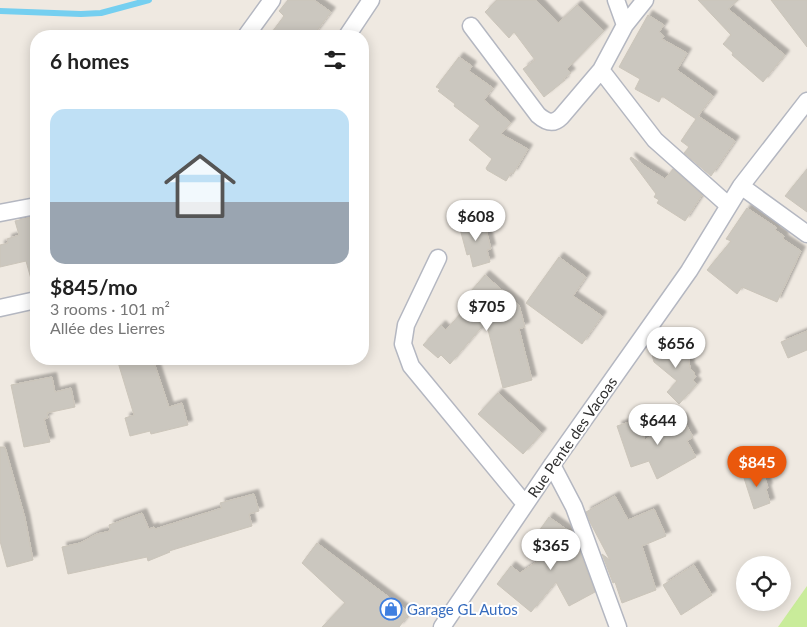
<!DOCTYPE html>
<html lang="en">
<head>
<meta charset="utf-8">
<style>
  body { margin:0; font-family:Lato,sans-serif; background:#f6f6f6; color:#222; height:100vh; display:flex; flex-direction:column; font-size:19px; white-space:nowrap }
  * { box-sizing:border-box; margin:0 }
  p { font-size:16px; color:#767676 }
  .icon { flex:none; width:28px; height:28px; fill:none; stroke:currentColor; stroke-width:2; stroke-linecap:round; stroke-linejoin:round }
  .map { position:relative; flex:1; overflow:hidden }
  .details { position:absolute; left:30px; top:30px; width:339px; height:335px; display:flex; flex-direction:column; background:#fff; border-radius:20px; box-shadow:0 2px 12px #0003 }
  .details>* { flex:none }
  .fabs { position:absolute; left:736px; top:556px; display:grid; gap:10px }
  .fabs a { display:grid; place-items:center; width:55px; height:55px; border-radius:50%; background:#fff; box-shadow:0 2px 12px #0003; font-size:25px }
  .price { position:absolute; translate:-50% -42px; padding:0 11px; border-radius:18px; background:#fff; color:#222; font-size:16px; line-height:32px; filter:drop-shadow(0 1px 2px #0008) }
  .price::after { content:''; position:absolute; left:50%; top:30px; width:15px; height:11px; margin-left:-8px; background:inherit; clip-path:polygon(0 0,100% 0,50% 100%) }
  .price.on { background:#ea580c; color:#fff }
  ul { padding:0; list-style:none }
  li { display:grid; align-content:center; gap:10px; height:265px; padding:0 20px }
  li+li { border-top:1px solid #e0e0e0 }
  li span { display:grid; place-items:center; height:155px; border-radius:15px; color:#555 }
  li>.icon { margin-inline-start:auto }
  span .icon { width:90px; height:90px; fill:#fffc; stroke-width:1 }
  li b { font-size:21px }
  h2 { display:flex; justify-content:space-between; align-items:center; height:60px; padding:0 20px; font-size:21px }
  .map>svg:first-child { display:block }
  .pitch { fill:#c9ec9a }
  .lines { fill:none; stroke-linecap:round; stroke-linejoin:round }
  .stream { stroke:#75cff0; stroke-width:6 }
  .building { fill:#cbc7bf; stroke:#cbc5ba; filter:url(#shadow) }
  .minor-casing { stroke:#b4b7c1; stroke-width:19 }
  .minor { stroke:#fff; stroke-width:16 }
  .labels { text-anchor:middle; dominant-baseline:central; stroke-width:4; stroke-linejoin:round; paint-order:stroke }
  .street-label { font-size:15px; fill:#2e2e2e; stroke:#fff }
  .shop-label { font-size:15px; fill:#366cbe; stroke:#fff; text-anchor:start }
</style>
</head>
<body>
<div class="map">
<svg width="807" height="627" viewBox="0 0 807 627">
  <defs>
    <filter id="shadow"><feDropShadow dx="4.5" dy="-4.5" stdDeviation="1" flood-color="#0004"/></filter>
  </defs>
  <rect width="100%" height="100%" fill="#efe9e1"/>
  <path class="pitch" d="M807,586V627H778Z"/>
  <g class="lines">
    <path class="stream" d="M0,11L81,14L101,13L149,0"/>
  </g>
  <path class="building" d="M288,0H314L331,12L313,36H269L284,16L279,11Z
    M497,0H536L558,23L577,5L604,31L567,69L571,73L563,79L565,80L544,97L523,69L535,60L514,32L509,38L485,12Z
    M698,0H738L728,9L785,55L763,82L732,55L733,53L723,44L731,35Z
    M771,0H807V47Z
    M648,15L664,25L659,32L664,36L662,39L687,53L677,70L713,96L698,116L735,141L711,176L684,153L689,147L681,141L696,119L662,96L659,102L635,89L640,79L619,67Z
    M459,57L472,66L469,71L493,88L484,100L511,123L501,134L528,149L513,174L511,173L506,181L487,170L486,168L492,159L469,140L480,126L454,106L455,104L438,91L440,89L436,87Z
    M631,157L665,179L673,169L702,195L685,221L657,203L659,200L654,197L656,194L630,159Z
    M807,169V212L785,196Z
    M747,208L777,228L775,230L784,236L783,239L801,251L777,302L742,287L737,294L707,270L731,241L726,239Z
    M36,216V279H31L26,261L0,267V245L8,243L7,239L19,235L15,221Z
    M483,218L491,249L487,250L490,262L473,267L470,254L467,255L459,225Z
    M559,257L586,277L573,296L602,316L582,344L526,303Z
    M485,275L519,305L525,327L519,329L532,380L503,388L486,322L450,364L441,355L438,358L423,345L441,325L446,330L469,304L464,299Z
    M807,331V350L788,358L781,342Z
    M668,338L688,354L690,368L695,373L694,374L696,376L693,380L697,384L679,404L667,392L677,381L654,362L652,355Z
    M117,359H153L169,407L182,403L188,425L151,434L150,431L130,436L125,418L134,415Z
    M52,377L55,392L71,388L75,407L47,413L48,418L44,419L50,442L24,447L11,385Z
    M498,393L542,433L523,454L478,414Z
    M682,417L693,437L687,441L696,457L657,479L649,461L631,467L617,426L638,419L645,440Z
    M0,447H5L25,518L33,560L7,567L0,541Z
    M762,469L768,488L766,489L770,503L754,509L743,475Z
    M254,494L259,511L249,514L252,526L169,551L170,552L148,561L147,557L68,574L62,547L80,543L97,534L110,531L109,525L142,513L149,529L154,527L155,529L222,508L220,503Z
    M615,496L628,520L654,509L666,536L642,546L656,590L622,603L615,582L613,583L602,554L610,560L591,524L586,512Z
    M549,517L573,534L595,592L569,606L556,582L531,612L497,584L511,566L520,573L553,551L534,538Z
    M317,543L410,613L399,627H322L345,603L302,563Z
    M694,565L712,595L681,615L663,585Z"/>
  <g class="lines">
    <g class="minor-casing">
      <path id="minor" d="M616,0L625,25
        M471,26L538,115C546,122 553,125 561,117L601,70L625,25L645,0
        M246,36L272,0
        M347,36L371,0
        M601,70L655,140L728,205
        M741,186L807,234
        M0,213L36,206
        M438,258L406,325L403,344L411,366L525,504
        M0,308L36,300
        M552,465L574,507L618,627
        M442,627L552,465L689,271L741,186L807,101"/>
    </g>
    <use href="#minor" class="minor"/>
  </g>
  <defs>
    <g id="shop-ring" transform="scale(1.125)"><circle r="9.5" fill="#fff" stroke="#3f7fe0" stroke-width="1.5"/><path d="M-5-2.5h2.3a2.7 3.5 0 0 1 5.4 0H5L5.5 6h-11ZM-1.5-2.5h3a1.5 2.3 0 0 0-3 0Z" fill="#3f7fe0"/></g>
  </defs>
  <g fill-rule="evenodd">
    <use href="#shop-ring" x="391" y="609"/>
  </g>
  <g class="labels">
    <g class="street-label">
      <text transform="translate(572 437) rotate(-55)">Rue Pente des Vacoas</text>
    </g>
    <g class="shop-label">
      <text x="407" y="609">Garage GL Autos</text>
    </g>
  </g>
</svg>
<div class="fabs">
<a><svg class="icon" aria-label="locate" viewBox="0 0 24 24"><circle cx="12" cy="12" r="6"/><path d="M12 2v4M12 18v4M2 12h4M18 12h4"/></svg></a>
</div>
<b class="price" style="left:476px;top:242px">$608</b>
<b class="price" style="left:487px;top:332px">$705</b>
<b class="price" style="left:676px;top:369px">$656</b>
<b class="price" style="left:658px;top:446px">$644</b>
<b class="price on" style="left:757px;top:488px">$845</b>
<b class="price" style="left:551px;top:571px">$365</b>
<section class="details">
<h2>6 homes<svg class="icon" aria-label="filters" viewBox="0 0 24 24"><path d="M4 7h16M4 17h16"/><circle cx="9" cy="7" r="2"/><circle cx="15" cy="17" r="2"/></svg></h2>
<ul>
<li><span style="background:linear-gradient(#bfe0f5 60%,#9aa5b1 0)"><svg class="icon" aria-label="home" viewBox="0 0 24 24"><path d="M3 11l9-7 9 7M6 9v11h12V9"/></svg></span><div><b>$845/mo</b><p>3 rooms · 101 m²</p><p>Allée des Lierres</p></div></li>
</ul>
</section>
</div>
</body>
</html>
